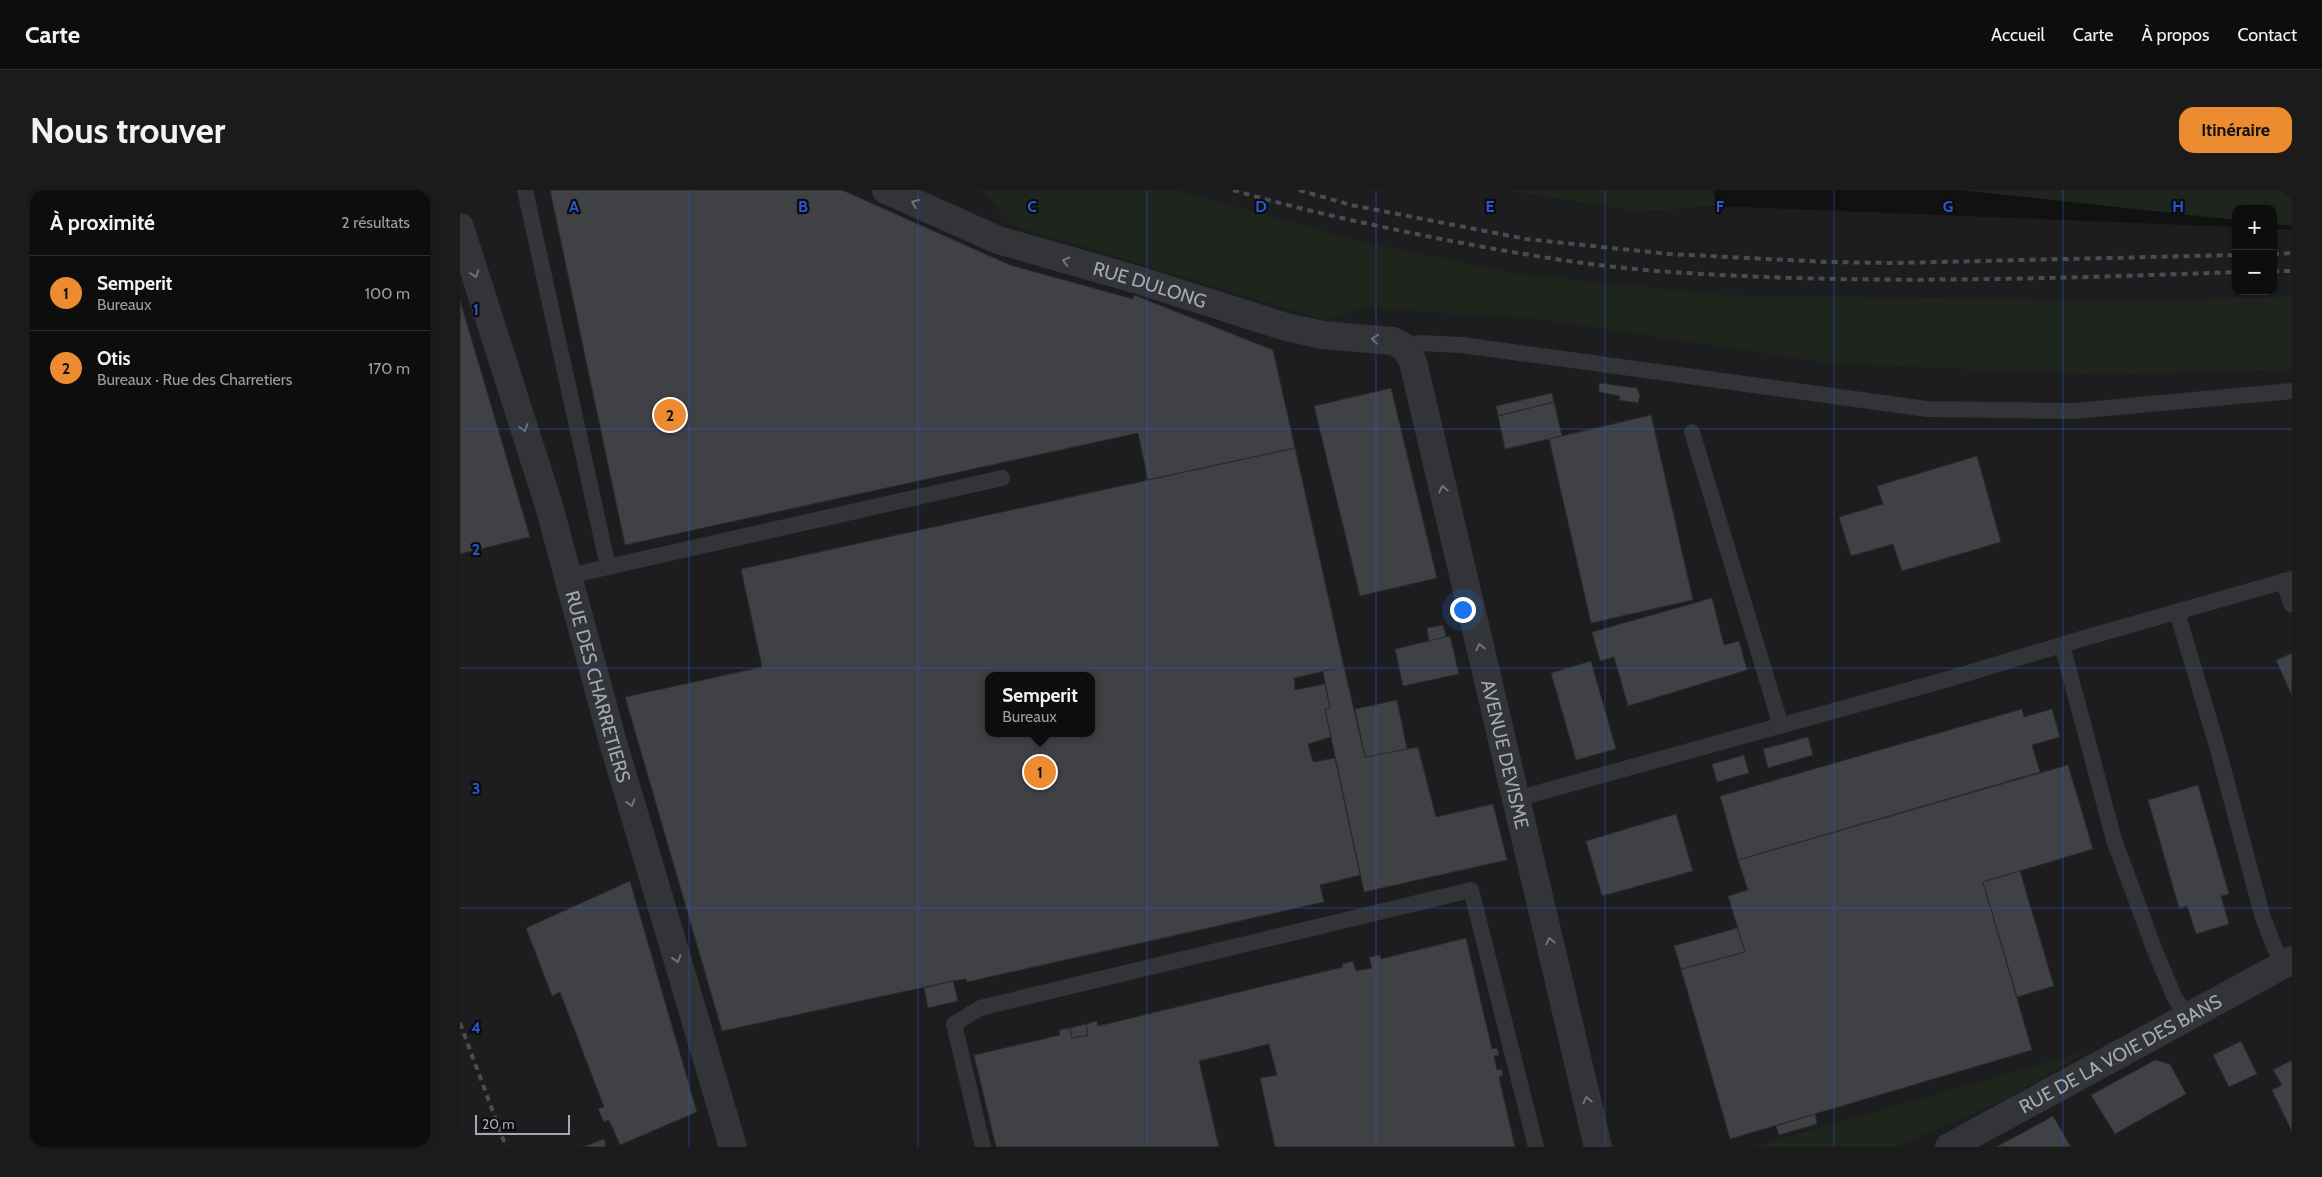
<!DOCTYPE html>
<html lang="fr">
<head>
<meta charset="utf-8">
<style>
  :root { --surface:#0d0d0e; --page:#1b1b1c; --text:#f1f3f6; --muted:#9a9c9e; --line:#2d2d2e; --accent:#ec8b30 }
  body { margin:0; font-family:Cabin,sans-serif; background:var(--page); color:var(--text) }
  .controls { position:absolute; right:15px; top:15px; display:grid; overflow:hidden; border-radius:10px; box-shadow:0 1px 4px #0004 }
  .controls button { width:45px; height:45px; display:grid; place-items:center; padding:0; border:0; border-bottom:1px solid var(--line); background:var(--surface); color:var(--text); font:25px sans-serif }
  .scale { position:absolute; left:15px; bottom:12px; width:95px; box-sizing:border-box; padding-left:5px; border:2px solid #a3aab3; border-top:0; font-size:14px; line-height:18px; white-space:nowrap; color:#a3aab3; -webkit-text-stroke:4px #0c0c0d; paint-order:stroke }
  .you { position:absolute; left:1002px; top:419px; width:18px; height:18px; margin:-12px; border:4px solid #fff; border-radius:50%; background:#1a73e8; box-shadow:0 0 0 8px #1a73e833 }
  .badge { display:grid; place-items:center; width:32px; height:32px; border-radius:50%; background:var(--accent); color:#111; font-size:16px; font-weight:700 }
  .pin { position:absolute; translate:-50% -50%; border:2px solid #fff; box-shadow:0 1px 5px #0006 }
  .popup { position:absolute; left:525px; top:482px; width:110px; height:65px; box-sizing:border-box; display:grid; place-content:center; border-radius:10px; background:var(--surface); filter:drop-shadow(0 1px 4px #0005); font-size:16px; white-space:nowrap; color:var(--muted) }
  .popup b { font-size:19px; color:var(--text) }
  .popup::after { content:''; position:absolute; left:50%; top:100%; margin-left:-10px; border:10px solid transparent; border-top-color:var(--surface) }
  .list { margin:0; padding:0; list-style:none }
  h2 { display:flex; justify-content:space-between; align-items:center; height:65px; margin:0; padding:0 20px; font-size:21px }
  h2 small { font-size:16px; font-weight:400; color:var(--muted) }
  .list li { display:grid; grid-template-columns:32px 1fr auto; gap:15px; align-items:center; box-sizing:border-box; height:75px; padding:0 20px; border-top:1px solid var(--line) }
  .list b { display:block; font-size:19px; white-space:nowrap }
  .list p { margin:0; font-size:16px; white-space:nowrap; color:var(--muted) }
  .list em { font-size:16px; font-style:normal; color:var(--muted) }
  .map { position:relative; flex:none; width:1832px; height:957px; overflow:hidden; border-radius:15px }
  header { display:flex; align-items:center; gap:30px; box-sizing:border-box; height:70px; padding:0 25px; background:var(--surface); border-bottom:1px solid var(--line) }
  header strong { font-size:24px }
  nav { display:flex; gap:28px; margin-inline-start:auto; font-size:18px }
  .intro { display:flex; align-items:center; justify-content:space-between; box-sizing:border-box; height:120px; padding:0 30px }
  h1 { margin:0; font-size:35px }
  .button { padding:12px 22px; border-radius:15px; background:var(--accent); color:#111; font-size:18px; font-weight:700 }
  main { display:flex; gap:30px; padding:0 30px }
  aside { flex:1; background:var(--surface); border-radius:15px; box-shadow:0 1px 4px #0004 }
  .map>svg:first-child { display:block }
  .built { fill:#1d1d1f; fill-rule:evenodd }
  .green { fill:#1e251d }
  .building { fill:#404145; stroke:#2b2b2e; fill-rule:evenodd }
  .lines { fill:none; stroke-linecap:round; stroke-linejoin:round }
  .lane { stroke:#323437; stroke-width:16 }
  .street { stroke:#323437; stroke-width:28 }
  .rail { stroke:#494c50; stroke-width:4; stroke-dasharray:6 5; stroke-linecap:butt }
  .oneway { stroke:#70757b }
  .grid { fill:none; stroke:#2a57d4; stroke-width:1; stroke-opacity:0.55 }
  .labels { text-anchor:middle; stroke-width:4.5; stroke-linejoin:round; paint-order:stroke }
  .street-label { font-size:19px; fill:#a3aab3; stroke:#0c0c0d }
  .grid-label { font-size:16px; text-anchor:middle; font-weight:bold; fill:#2a57d4; stroke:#0c0c0d; stroke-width:4.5; stroke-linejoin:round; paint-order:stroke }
</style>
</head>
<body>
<header>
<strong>Carte</strong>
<nav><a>Accueil</a><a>Carte</a><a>À propos</a><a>Contact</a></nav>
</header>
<div class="intro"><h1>Nous trouver</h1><a class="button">Itinéraire</a></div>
<main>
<aside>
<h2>À proximité<small>2 résultats</small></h2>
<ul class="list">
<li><span class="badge">1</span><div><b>Semperit</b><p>Bureaux</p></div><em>100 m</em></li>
<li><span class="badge">2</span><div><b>Otis</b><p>Bureaux · Rue des Charretiers</p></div><em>170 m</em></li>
</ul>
</aside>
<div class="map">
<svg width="1832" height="957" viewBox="0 0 1832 957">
  <rect width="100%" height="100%" fill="#111112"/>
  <path class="built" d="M 0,0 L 1042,0 L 1180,22 L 1257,16 L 1776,37 L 1776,101 L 1813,101 L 1813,39 L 1832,40 L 1832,957 L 0,957 ZM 529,486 L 631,486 L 631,543 L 529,543 Z"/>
  <g class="green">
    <path d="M 520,0 L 716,0 L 899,51 L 1059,84 L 1266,105 L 1706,111 L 1832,106 L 1832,179 L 1646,185 L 1369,173 L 1071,128 L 904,118 L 864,130 L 552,35 Z"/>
    <path d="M 1042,0 L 1253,0 L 1257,16 L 1180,22 Z"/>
    <path d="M 1500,0 L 1832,0 L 1832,36 L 1813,34 L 1813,19 L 1776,19 L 1776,30 Z"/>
    <path d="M 1627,861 L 1547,909 L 1436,957 L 1292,957 Z"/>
  </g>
  <g class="building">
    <path d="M 90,0 L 382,0 L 550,75 L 673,109 L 674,105 L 813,160 L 835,258 L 688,290 L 678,243 L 165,355 Z"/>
    <path d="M 0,110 L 70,347 L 0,364 Z"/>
    <path d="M 1139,193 L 1177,198 L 1180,206 L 1178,213 L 1159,210 L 1160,206 L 1139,202 Z"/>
    <path d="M 931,198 L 977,388 L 900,406 L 854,216 Z"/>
    <path d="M 1092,203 L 1094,212 L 1038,226 L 1036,216 Z"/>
    <path d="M 1094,212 L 1102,246 L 1045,259 L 1038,226 Z"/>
    <path d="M 1191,225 L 1233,410 L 1131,433 L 1089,249 Z"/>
    <path d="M 835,258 L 884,477 L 834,488 L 835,500 L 865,494 L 870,518 L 865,519 L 871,547 L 848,554 L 853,572 L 875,568 L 900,685 L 860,695 L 864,712 L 507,792 L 506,789 L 493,791 L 262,841 L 165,507 L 302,477 L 281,379 ZM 529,486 L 631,486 L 631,543 L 529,543 Z"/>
    <path d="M 1517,266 L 1541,352 L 1442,381 L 1433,354 L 1391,366 L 1379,327 L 1423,314 L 1417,296 Z"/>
    <path d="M 1252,408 L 1264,455 L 1279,451 L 1287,480 L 1168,516 L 1154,467 L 1140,471 L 1132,442 Z"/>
    <path d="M 983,435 L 986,447 L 969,451 L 967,438 Z"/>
    <path d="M 990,446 L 999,484 L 943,496 L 935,459 Z"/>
    <path d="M 1832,463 L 1832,506 L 1816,470 Z"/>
    <path d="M 1131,471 L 1156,559 L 1116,570 L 1091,483 Z"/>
    <path d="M 884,477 L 905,567 L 958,557 L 976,627 L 1033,614 L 1047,670 L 904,702 L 865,519 L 870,518 L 863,481 Z"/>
    <path d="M 937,510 L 947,559 L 905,567 L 895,519 Z"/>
    <path d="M 1562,519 L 1564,527 L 1592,519 L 1600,547 L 1572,555 L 1580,582 L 1278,670 L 1260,606 Z"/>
    <path d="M 1348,547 L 1353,565 L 1308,578 L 1303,559 Z"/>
    <path d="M 1284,565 L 1289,583 L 1257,592 L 1252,574 Z"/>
    <path d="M 1608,575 L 1633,659 L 1523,692 L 1572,860 L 1270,949 L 1221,779 L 1285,762 L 1268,706 L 1288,700 L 1278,670 Z"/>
    <path d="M 1738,595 L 1769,704 L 1761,706 L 1769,734 L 1736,744 L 1727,716 L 1719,718 L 1688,610 Z"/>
    <path d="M 1216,624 L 1233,681 L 1142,706 L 1126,651 Z"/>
    <path d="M 1560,681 L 1594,796 L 1557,807 L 1523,692 Z"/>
    <path d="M 170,691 L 237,922 L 160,955 L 149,930 L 144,932 L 138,919 L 144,917 L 100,802 L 92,806 L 66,738 Z"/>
    <path d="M 1277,738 L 1285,762 L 1221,779 L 1214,756 Z"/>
    <path d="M 1006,748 L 1032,859 L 1037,858 L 1039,865 L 1034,866 L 1037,880 L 1042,879 L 1043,886 L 1039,887 L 1055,957 L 815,957 L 800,888 L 817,885 L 809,854 L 739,871 L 759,957 L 536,957 L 514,865 L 600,845 L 599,840 L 610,838 L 612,848 L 628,845 L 626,834 L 637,831 L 638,836 L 883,777 L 882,774 L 893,771 L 896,781 L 912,778 L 909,767 L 920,765 L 921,769 Z"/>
    <path d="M 493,791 L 498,811 L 468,818 L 464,798 Z"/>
    <path d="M 626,834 L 628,845 L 612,848 L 610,838 Z"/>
    <path d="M 1781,851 L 1797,884 L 1769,897 L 1753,865 Z"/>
    <path d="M 1695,870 L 1710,874 L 1726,904 L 1655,944 L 1631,905 Z"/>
    <path d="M 1832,870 L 1832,942 L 1812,900 L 1822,895 L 1813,880 Z"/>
    <path d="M 1355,924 L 1357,934 L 1319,945 L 1316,936 Z"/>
    <path d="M 1593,926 L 1611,957 L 1536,957 L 1566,941 Z"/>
    <path d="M 144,949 L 146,957 L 122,957 L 126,956 Z"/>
  </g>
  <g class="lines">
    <g class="lane">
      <path d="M 65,0 L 148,377 L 109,386"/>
      <path d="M 946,158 L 959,153 L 1002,155 L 1467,219 L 1614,221 L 1832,201"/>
      <path d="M 1232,242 L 1321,536"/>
      <path d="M 148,377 L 542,288"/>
      <path d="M 1823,391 L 1832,415"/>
      <path d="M 1717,422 L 1757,556 L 1803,728 L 1822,776"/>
      <path d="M 1602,455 L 1654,650 L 1695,761 L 1714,806 L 1728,828"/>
      <path d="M 1056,609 L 1485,490 L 1621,449 L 1832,389"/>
      <path d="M 523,957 L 494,834 L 520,818 L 1011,700 L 1076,957"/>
    </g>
    <g class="street">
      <path id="s1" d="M 426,0 L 538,50 L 678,90 L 826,137 L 863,145 L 933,151 L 946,158 L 953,172 L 1138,957"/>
      <path id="s2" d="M 0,37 L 89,316 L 152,549 L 273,957"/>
      <path id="s3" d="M 1489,957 L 1832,770"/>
    </g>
    <g class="rail">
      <path d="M 773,0 C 840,20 908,34 976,48 C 1054,63 1133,77 1212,82 C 1400,95 1588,89 1776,82"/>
      <path d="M 839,0 L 891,15 L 1066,49 L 1209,64 L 1367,72 L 1435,73 L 1776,65"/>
      <path d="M 1813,64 L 1832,63"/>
      <path d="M 1813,81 L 1832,81"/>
      <path d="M 0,833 L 46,957"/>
    </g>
  </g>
  <defs><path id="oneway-chevron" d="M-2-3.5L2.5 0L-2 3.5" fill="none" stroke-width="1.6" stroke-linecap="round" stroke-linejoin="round" transform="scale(1.25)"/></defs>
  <g class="oneway">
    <use href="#oneway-chevron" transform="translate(455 13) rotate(-156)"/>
    <use href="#oneway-chevron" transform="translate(606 71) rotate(-164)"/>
    <use href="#oneway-chevron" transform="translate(15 84) rotate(72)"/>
    <use href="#oneway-chevron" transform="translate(915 149) rotate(-173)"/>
    <use href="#oneway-chevron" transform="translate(64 238) rotate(72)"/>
    <use href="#oneway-chevron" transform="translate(983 299) rotate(-103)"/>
    <use href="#oneway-chevron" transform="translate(1020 457) rotate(-103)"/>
    <use href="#oneway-chevron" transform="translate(171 613) rotate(73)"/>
    <use href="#oneway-chevron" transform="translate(1090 751) rotate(-103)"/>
    <use href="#oneway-chevron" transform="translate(217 769) rotate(73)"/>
    <use href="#oneway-chevron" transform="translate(1127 910) rotate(-103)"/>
  </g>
  <path class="grid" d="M 229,0 L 229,957M 458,0 L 458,957M 687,0 L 687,957M 916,0 L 916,957M 1145,0 L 1145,957M 1374,0 L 1374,957M 1603,0 L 1603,957M 0,239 L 1832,239M 0,478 L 1832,478M 0,718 L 1832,718"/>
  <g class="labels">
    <g class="street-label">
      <text dy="7" stroke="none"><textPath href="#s1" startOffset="281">RUE DULONG</textPath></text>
      <text dy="7" stroke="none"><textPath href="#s2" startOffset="480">RUE DES CHARRETIERS</textPath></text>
      <text dy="7" stroke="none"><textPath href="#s1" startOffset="965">AVENUE DEVISME</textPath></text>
      <text dy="7" stroke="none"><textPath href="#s3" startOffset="195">RUE DE LA VOIE DES BANS</textPath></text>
    </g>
  </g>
  <g class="grid-label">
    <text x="114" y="22">A</text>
    <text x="343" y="22">B</text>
    <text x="572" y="22">C</text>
    <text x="801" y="22">D</text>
    <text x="1030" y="22">E</text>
    <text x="1260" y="22">F</text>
    <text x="1488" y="22">G</text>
    <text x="1718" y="22">H</text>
    <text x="16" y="125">1</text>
    <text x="16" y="365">2</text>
    <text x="16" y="604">3</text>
    <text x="16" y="843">4</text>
  </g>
</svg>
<div class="controls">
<button>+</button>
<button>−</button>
</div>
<div class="scale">20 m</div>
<div class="you"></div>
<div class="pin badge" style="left:580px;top:582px">1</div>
<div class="popup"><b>Semperit</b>Bureaux</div>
<div class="pin badge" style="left:210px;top:225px">2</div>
</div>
</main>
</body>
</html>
